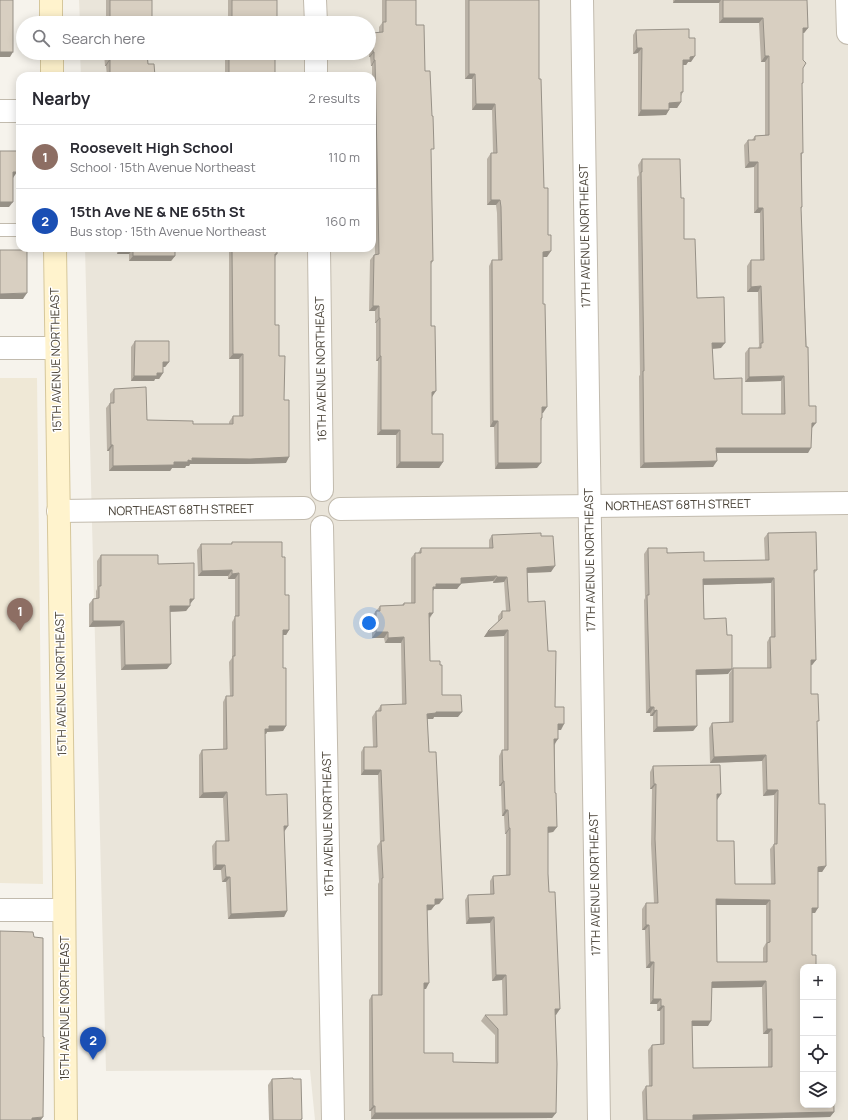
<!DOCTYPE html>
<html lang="en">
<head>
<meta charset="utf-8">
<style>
  :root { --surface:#fff; --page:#f2f2f3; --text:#2b2b33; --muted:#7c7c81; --line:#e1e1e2; --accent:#0f766e }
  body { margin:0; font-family:Manrope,sans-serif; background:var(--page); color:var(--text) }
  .controls { position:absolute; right:12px; bottom:12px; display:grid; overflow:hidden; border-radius:8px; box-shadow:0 2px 10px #0003 }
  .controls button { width:36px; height:36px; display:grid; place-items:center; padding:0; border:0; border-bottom:1px solid var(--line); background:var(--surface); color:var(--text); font:20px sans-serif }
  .you { position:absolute; left:369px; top:623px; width:14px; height:14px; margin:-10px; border:3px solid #fff; border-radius:50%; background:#1a73e8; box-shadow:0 0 0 6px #1a73e833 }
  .badge { display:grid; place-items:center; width:26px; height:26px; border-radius:50%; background:var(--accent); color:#fff; font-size:13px; font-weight:700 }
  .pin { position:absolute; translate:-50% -33px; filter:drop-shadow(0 1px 2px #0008) }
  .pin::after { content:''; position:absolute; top:21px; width:14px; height:12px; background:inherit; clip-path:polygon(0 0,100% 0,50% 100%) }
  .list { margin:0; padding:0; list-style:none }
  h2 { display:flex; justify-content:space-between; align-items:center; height:52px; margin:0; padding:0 16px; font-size:17px }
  h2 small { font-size:13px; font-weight:400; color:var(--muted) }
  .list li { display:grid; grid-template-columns:26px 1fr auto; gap:12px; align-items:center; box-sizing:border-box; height:64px; padding:0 16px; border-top:1px solid var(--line) }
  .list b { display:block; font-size:15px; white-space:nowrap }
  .list p { margin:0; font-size:13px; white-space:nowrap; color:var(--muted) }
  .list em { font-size:13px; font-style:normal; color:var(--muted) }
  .icon { flex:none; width:22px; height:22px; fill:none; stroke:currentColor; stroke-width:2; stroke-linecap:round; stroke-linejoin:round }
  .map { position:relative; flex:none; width:848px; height:1120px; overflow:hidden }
  .search { position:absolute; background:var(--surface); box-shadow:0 2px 10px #0003; left:16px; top:16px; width:360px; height:44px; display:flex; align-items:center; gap:10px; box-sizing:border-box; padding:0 14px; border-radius:22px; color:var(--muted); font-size:15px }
  .panel { position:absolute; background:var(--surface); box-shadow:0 2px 10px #0003; left:16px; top:72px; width:360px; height:180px; border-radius:12px }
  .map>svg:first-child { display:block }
  .residential { fill:#eae5da; fill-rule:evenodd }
  .education { fill:#efe8d6 }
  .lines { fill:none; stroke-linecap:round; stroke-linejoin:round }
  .service-casing { stroke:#c2bbae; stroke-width:14 }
  .minor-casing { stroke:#c2bbae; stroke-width:24 }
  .secondary-casing { stroke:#d6c79b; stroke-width:24 }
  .service { stroke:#fff; stroke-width:12 }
  .minor { stroke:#fff; stroke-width:22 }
  .secondary { stroke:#fff3cd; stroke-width:22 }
  .wall { fill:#bab2a6; fill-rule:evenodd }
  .shaded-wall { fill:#979187 }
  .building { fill:#d8cfc1; stroke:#979187; fill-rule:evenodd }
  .labels { text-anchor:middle; stroke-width:3; stroke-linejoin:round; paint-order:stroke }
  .street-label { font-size:12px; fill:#4b4439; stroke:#fff }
</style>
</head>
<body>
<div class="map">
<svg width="848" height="1120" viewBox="0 0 848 1120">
  <rect width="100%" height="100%" fill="#f6f3ec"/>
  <path class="residential" d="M 79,0 L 848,0 L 848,1120 L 315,1120 L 310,1070 L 106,1071 L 85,248 L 372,248 L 372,76 L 81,76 L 80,53 L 369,53 L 369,23 L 80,23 ZM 803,967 L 833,967 L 833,1105 L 803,1105 Z"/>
  <path class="education" d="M 0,378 L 37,378 L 43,884 L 0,883 Z"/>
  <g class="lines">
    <g class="service-casing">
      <path id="service" d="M 0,230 L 20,230"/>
    </g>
    <g class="minor-casing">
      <g id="minor">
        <path d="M 315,0 L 316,23"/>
        <path d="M 582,0 L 599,1120"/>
        <path d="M 847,0 L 848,33"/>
        <path d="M 316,53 L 316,76"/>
        <path d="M 0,111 L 20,111"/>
        <path d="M 319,248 L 322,490"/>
        <path d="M 0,348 L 56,348"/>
        <path d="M 340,509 L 848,503"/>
        <path d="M 58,511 L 304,508"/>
        <path d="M 322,527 L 333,1120"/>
        <path d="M 0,910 L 64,910"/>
      </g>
    </g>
    <g class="secondary-casing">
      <g id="secondary">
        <path d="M 51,0 L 51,23"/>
        <path d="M 52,53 L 52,76"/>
        <path d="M 55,248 L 64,877 L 66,1120"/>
      </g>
    </g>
    <use href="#service" class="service"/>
    <use href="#minor" class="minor"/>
    <use href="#secondary" class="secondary"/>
  </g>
  <g class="wall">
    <path d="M 106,0 L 152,0 L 152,18 L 149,23 L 106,23 Z"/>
    <rect x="228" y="0" width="49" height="23"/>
    <path d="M 382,0 L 416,0 L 416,25 L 425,71 L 431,153 L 433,261 L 431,264 L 432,434 L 443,462 L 439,468 L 396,468 L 396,435 L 377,435 L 378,361 L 376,361 L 376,323 L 375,323 L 375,311 L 369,311 L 370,260 L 374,255 L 375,255 L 372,76 L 372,66 L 371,66 L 370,57 L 369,57 L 369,37 L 372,33 L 379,33 L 379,27 L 382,23 Z"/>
    <path d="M 465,0 L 539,0 L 539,79 L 547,257 L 543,257 L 543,413 L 542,413 L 542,418 L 541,421 L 537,468 L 495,469 L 494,427 L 490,427 L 489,266 L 492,260 L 498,260 L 497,213 L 496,205 L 487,205 L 487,159 L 491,153 L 493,153 L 492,110 L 472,110 L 472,79 L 465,79 Z"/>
    <path d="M 673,0 L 807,0 L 808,28 L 804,33 L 803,33 L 803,83 L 802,84 L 802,207 L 801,209 L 809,406 L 812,428 L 808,453 L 717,453 L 713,467 L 640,468 L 639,376 L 640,375 L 637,177 L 639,175 L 638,165 L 642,159 L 681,198 L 684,239 L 697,298 L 721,348 L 712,349 L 714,379 L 742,414 L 781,414 L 781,381 L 745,382 L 745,353 L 749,348 L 758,348 L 759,346 L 758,292 L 747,292 L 747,266 L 751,260 L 760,260 L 760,213 L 754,213 L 754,167 L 745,168 L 744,145 L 748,140 L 752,140 L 755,136 L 765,135 L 765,62 L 761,62 L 759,23 L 719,23 L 719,3 L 673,3 Z"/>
    <path d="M 636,30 L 689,38 L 691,62 L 688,62 L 686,65 L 683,65 L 683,92 L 681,96 L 681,102 L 677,108 L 669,108 L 669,110 L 666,115 L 638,116 L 638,53 L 633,54 L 633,35 Z"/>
    <path d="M 104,53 L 147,53 L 148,64 L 155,76 L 107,76 L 106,66 L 105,66 Z"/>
    <rect x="225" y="53" width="50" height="23"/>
    <path d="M 117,248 L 175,248 L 175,256 L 171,261 L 129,261 L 129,254 L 117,254 Z"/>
    <path d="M 229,248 L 277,248 L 277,254 L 275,257 L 275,325 L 284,400 L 286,463 L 246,464 L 190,464 L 189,466 L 186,466 L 185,468 L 172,468 L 170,471 L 109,471 L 109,451 L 107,451 L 106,408 L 110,403 L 110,394 L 114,389 L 147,420 L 193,424 L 229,424 L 229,422 L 233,416 L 239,416 L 239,359 L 229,359 Z"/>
    <path d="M 135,341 L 169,362 L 165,367 L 163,367 L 163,373 L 159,379 L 155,379 L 154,381 L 131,381 L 131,347 Z"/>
    <path d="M 768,533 L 817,570 L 814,574 L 816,660 L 812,665 L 811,665 L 811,694 L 817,723 L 819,804 L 826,866 L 822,872 L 818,872 L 815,913 L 812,913 L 803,1105 L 834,1112 L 830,1117 L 695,1120 L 643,1120 L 642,1092 L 646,1086 L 649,1086 L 648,1050 L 652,1045 L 660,1045 L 660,1011 L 657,1011 L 657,1004 L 650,1004 L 650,968 L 646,968 L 645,930 L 642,930 L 642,909 L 646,903 L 654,903 L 651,844 L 652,789 L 650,789 L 650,772 L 653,766 L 717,800 L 717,841 L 735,884 L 771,884 L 770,849 L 774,844 L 774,795 L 763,796 L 762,761 L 710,763 L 709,728 L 712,723 L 729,722 L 729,674 L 733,668 L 767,668 L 767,642 L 770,637 L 771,637 L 771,583 L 704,585 L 704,619 L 728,674 L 696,675 L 697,726 L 693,731 L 653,732 L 653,716 L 650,716 L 650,713 L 646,713 L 644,600 L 645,598 L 644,554 L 648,548 L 704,561 L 765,560 L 764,538 ZM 716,905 L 766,905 L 766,943 L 763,948 L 763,962 L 717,962 ZM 762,987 L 763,1034 L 768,1034 L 768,1067 L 693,1068 L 692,1026 L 708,1026 L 712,988 Z"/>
    <path d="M 492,535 L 541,536 L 551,572 L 527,573 L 528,602 L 548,651 L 555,707 L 561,730 L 558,730 L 555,745 L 555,793 L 557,827 L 553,832 L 548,833 L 548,874 L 556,1015 L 555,1015 L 556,1113 L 552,1118 L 371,1119 L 371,1111 L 369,1111 L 369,1000 L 372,995 L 378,995 L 378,884 L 379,882 L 377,846 L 380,842 L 378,775 L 361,775 L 361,752 L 364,747 L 373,747 L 372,717 L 376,711 L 377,711 L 381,705 L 402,705 L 401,643 L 385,643 L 384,638 L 372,638 L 372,616 L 380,606 L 402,605 L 404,603 L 411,603 L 411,558 L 415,553 L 418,553 L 421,548 L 489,548 L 489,540 ZM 493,581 L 493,583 L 504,582 L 506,611 L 502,611 L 498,616 L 498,622 L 488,631 L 484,637 L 504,636 L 504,750 L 502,750 L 499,756 L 499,786 L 501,786 L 502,816 L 504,816 L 505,834 L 506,834 L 506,876 L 493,876 L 490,881 L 490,894 L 468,895 L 465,900 L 466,924 L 490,923 L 492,981 L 502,980 L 503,1015 L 485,1015 L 481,1021 L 495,1035 L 495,1063 L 453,1062 L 424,1053 L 424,989 L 426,989 L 427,910 L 431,910 L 435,905 L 439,904 L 443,899 L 429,752 L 427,719 L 433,719 L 434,717 L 458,717 L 442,695 L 430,661 L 430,618 L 433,613 L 433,591 L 434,589 L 457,589 L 461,583 Z"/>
    <path d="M 232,542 L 282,557 L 285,595 L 289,630 L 286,635 L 283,635 L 283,668 L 286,726 L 283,731 L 267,732 L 266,734 L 265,734 L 266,795 L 284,832 L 287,911 L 284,917 L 228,919 L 226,882 L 222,882 L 221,870 L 213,870 L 212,846 L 216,841 L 225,841 L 223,798 L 199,798 L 199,755 L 202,750 L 223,749 L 223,702 L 226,696 L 230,696 L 229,662 L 232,658 L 232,622 L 235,617 L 235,579 L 228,579 L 228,576 L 198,576 L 197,550 L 201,544 L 231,544 Z"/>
    <path d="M 101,555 L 158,564 L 190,604 L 186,611 L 170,612 L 167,669 L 121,670 L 120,626 L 89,627 L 89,604 L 93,599 L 96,599 L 96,591 L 97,589 L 97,561 Z"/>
    <path d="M 272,1079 L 302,1120 L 269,1120 L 268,1085 Z"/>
  </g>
  <g class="shaded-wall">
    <path d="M 675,0 L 721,0 L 719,3 L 673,3 Z"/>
    <path d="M 146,18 L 152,18 L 149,23 L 143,23 Z"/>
    <path d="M 723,18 L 763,18 L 759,23 L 719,23 Z"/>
    <path d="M 803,28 L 808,28 L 804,33 L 799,33 Z"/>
    <path d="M 637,48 L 642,48 L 638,53 L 633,54 Z"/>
    <path d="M 0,52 L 13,52 L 10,57 L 0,57 Z"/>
    <path d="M 373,52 L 374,52 L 370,57 L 369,57 Z"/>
    <path d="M 695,56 L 691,62 L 688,62 L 686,65 L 679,65 L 683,60 L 690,57 Z"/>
    <path d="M 765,56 L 769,56 L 765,62 L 761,62 Z"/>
    <path d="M 109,60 L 110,60 L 106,66 L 105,66 Z"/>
    <path d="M 374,60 L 375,60 L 372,66 L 371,66 Z"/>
    <path d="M 469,74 L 475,74 L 472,79 L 465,79 Z"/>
    <path d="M 681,102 L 677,108 L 665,108 L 669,103 Z"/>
    <path d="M 476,104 L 495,104 L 492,110 L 472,110 Z"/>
    <path d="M 641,110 L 669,110 L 666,115 L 638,116 Z"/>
    <path d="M 749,162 L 758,162 L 754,167 L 745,168 Z"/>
    <path d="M 13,172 L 17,172 L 13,178 Z"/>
    <path d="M 491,200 L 500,200 L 496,205 L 487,205 Z"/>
    <path d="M 0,202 L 13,202 L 9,207 L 0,207 Z"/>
    <path d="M 758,208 L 763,208 L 760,213 L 754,213 Z"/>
    <path d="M 121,249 L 133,249 L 129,254 L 117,254 Z"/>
    <path d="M 551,251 L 547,257 L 539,257 L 543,252 Z"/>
    <path d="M 133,256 L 175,256 L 171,261 L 129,261 Z"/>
    <path d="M 761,286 L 758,292 L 747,292 L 751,287 Z"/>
    <path d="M 27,293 L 23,299 L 0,299 L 0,294 Z"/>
    <path d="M 373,306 L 379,306 L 375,311 L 369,311 Z"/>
    <path d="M 379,318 L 380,318 L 376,323 L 375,323 Z"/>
    <path d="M 712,343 L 725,343 L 721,348 L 709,349 Z"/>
    <path d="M 233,354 L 243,354 L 239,359 L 229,359 Z"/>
    <path d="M 380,356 L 381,356 L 378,361 L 376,361 Z"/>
    <path d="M 163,362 L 169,362 L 165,367 L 159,367 Z"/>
    <path d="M 157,373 L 163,373 L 159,379 L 155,379 L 154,381 L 131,381 L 134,376 Z"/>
    <path d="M 784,376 L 781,381 L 745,382 L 749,377 Z"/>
    <path d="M 436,391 L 432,397 L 432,392 Z"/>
    <path d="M 542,407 L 547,407 L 543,413 L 538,413 Z"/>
    <path d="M 493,421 L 498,421 L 494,427 L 490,427 Z"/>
    <path d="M 812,423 L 816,423 L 812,428 Z"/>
    <path d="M 381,430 L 400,430 L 396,435 L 377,435 Z"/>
    <path d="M 111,445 L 113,445 L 109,451 L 107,451 Z"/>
    <path d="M 716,448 L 811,448 L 808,453 L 713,453 Z"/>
    <path d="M 289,457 L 286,463 L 246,464 L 190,464 L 189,466 L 186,466 L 185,468 L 172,468 L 170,471 L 109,471 L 113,466 L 174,462 L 188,460 L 192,458 Z"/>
    <path d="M 717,461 L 713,467 L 640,468 L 644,463 Z"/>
    <path d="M 400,462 L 443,462 L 439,468 L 396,468 Z"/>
    <path d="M 498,463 L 541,463 L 537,468 L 495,469 Z"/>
    <path d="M 555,566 L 551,572 L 523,573 L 527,568 Z"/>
    <path d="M 232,570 L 228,576 L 198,576 L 202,571 Z"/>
    <path d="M 239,573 L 235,579 L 228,579 L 232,574 Z"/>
    <path d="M 497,576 L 493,581 L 457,584 L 461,578 Z"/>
    <path d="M 497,577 L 507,577 L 504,582 L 493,583 Z"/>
    <path d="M 774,578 L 771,583 L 700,585 L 703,579 Z"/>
    <path d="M 436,584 L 461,584 L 457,589 L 434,589 L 432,592 L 429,592 Z"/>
    <path d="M 190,599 L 194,599 L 190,604 L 186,604 Z"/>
    <path d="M 170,606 L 190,606 L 186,611 L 166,612 Z"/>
    <path d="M 429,613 L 433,613 L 429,618 Z"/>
    <path d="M 93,621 L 124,621 L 120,626 L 89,627 Z"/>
    <path d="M 283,630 L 289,630 L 286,635 L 279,635 Z"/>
    <path d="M 508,630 L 504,636 L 484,637 L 488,631 Z"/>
    <path d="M 376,632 L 388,632 L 384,638 L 372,638 Z"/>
    <path d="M 404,637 L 401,643 L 385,643 L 388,638 Z"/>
    <path d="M 811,660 L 816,660 L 812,665 L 807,666 Z"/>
    <path d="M 171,664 L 167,669 L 121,670 L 125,665 Z"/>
    <path d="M 732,669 L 728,674 L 692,675 L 696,670 Z"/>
    <path d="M 650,707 L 654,707 L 650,713 L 646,713 Z"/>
    <path d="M 657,710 L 653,716 L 650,716 L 654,711 Z"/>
    <path d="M 436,712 L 462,712 L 458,717 L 434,717 L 433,719 L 423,719 L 427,714 Z"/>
    <path d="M 558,724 L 564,724 L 561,730 L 554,730 Z"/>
    <path d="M 269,726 L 286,726 L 283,731 L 267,732 L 266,734 L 261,734 L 265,729 Z"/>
    <path d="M 697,726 L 693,731 L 653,732 L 657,727 Z"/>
    <path d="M 554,739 L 558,739 L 554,745 Z"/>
    <path d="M 766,755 L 762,761 L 710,763 L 714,757 Z"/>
    <path d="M 364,770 L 381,770 L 378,775 L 361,775 Z"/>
    <path d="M 503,781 L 504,781 L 501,786 L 499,786 Z"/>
    <path d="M 654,784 L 656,784 L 652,789 L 650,789 Z"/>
    <path d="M 767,790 L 778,790 L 774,795 L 763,796 Z"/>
    <path d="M 227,792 L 223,798 L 199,798 L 203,793 Z"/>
    <path d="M 717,794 L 721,794 L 717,800 Z"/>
    <path d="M 505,810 L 508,810 L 504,816 L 502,816 Z"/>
    <path d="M 284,826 L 288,826 L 284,832 L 280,832 Z"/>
    <path d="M 548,827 L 557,827 L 553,832 L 545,833 Z"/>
    <path d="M 509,828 L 510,828 L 506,834 L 505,834 Z"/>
    <path d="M 216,865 L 225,865 L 221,870 L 213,870 Z"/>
    <path d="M 826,866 L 822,872 L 815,872 L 818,867 Z"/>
    <path d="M 226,877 L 230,877 L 226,882 L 222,882 Z"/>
    <path d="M 435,899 L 443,899 L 439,904 L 431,905 Z"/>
    <path d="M 716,899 L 770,900 L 766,905 L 712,905 Z"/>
    <path d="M 427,905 L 435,905 L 431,910 L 423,911 Z"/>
    <path d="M 812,908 L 818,908 L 815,913 L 808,913 Z"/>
    <path d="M 287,911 L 284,917 L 228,919 L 231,914 Z"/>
    <path d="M 494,917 L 490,923 L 466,924 L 469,918 Z"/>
    <path d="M 646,925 L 649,925 L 645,930 L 642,930 Z"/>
    <path d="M 650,962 L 654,962 L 650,968 L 646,968 Z"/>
    <path d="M 496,975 L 506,975 L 502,980 L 492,981 Z"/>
    <path d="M 766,981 L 762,987 L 708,988 L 712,982 Z"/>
    <path d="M 424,983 L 429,983 L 426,989 L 420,989 Z"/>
    <path d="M 653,999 L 661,999 L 657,1004 L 650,1004 Z"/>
    <path d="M 661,1006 L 664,1006 L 660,1011 L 657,1011 Z"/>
    <path d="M 555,1009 L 560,1009 L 556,1015 L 551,1015 Z"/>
    <path d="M 692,1021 L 711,1021 L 708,1026 L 688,1026 Z"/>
    <path d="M 767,1029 L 772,1029 L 768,1034 L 763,1034 Z"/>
    <path d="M 373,1106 L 375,1106 L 371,1111 L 369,1111 Z"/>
    <path d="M 834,1112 L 830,1117 L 689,1120 L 693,1115 Z"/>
    <path d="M 375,1113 L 556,1113 L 552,1118 L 371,1119 Z"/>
    <path d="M 43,1117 L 41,1120 L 31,1120 L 32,1118 Z"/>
  </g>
  <g class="building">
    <rect x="0" y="0" width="13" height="52"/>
    <path d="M 110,0 L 152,0 L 152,18 L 146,18 L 146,23 L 110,23 Z"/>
    <rect x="232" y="0" width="45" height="23"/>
    <path d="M 386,0 L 416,0 L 416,25 L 424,25 L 425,71 L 430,71 L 432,116 L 433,116 L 434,149 L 431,149 L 433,261 L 431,261 L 431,326 L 435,326 L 436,391 L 432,392 L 432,434 L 443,434 L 443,462 L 400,462 L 400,430 L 381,430 L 381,356 L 380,356 L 380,318 L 379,318 L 379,306 L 373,306 L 374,255 L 379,254 L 375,60 L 374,60 L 374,52 L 373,52 L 372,33 L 383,32 L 383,22 L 386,22 Z"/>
    <path d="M 469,0 L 539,0 L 539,79 L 541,79 L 544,188 L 548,188 L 548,235 L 551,235 L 551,251 L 543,252 L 543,304 L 545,304 L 547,407 L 542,407 L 542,418 L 541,418 L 541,463 L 498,463 L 498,421 L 493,421 L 492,260 L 502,260 L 501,207 L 500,200 L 491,200 L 491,153 L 497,153 L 495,104 L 476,104 L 475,74 L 469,74 Z"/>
    <path d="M 723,0 L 807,0 L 808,28 L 803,28 L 803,60 L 806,63 L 803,68 L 803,83 L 802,83 L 803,153 L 801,153 L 802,207 L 801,207 L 806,347 L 808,347 L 809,406 L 816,406 L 816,423 L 812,423 L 811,448 L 716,448 L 717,461 L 644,463 L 643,371 L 644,371 L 641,172 L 642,172 L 642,159 L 680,159 L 681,198 L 684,198 L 684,239 L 695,239 L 697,298 L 724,297 L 725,343 L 712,343 L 714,379 L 742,378 L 742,414 L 785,414 L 784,376 L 749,377 L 749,348 L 761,348 L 761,343 L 763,343 L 761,286 L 751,287 L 751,260 L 764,260 L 763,208 L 758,208 L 758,162 L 749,162 L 748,140 L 755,140 L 755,136 L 769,135 L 769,56 L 765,56 L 763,18 L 723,18 Z"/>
    <path d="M 689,29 L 689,38 L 695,38 L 695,56 L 690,57 L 690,60 L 683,60 L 683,92 L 681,92 L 681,102 L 669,103 L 669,110 L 641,110 L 642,48 L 637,48 L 636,30 Z"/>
    <path d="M 109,53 L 147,53 L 148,64 L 154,64 L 155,76 L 110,76 L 110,60 L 109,60 Z"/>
    <rect x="229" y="53" width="46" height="23"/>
    <path d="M 0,151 L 17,151 L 17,172 L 13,172 L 13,202 L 0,202 Z"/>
    <path d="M 121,248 L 175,248 L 175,256 L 133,256 L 133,249 L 121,249 Z"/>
    <path d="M 232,248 L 277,248 L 277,254 L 275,254 L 275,325 L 279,325 L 279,356 L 285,356 L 284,400 L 289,400 L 289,457 L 250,459 L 192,458 L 192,461 L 188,460 L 188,462 L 174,462 L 174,465 L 113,466 L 113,445 L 111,445 L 110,403 L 114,403 L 114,389 L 146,387 L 147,420 L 193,421 L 193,424 L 233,424 L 233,416 L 243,416 L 243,354 L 233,354 Z"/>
    <path d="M 0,250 L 27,250 L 27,293 L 0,294 Z"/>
    <path d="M 135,341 L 169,341 L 169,362 L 163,362 L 163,373 L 157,373 L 157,376 L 134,376 Z"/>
    <path d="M 816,532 L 817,570 L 814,570 L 816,660 L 811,660 L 811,694 L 818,694 L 819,721 L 817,721 L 819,804 L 825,804 L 826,866 L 818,867 L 818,908 L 812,908 L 812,955 L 816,955 L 816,967 L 803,967 L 803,1105 L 833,1105 L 833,1066 L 834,1112 L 693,1115 L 693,1120 L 647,1120 L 646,1086 L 652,1086 L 652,1045 L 664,1044 L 664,1006 L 661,1006 L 661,999 L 653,999 L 654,962 L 650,962 L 649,925 L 646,925 L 646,903 L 658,903 L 655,839 L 656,784 L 654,784 L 653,766 L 720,765 L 721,794 L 717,794 L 717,841 L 734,841 L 735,884 L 775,884 L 774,844 L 777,844 L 778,790 L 767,790 L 766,755 L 714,757 L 712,723 L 733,722 L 733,668 L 771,668 L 770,637 L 775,637 L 774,578 L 703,579 L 704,619 L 726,618 L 727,635 L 732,635 L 732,669 L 696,670 L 697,726 L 657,727 L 657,710 L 654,711 L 654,707 L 650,707 L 647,595 L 649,595 L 648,548 L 667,548 L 667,553 L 704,552 L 704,561 L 769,560 L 768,533 ZM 716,899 L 770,900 L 770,942 L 767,943 L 767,962 L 717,962 ZM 766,981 L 767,1029 L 772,1029 L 772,1067 L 693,1068 L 692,1021 L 711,1021 L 712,982 Z"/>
    <path d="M 541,533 L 541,536 L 553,536 L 555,566 L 527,568 L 528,602 L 545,601 L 548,651 L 556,651 L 555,707 L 564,707 L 564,724 L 558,724 L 558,739 L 554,739 L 555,793 L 556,793 L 557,827 L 548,827 L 548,874 L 549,892 L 555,892 L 560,1009 L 555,1009 L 557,1064 L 556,1113 L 375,1113 L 375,1106 L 373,1106 L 372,995 L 382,995 L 382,878 L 383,878 L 381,841 L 384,841 L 381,770 L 364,770 L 364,747 L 377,747 L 376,711 L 381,711 L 381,705 L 406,704 L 404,637 L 388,638 L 388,632 L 376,632 L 376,611 L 380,611 L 380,606 L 404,605 L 404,603 L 415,603 L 415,553 L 421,553 L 421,548 L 493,548 L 492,535 ZM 497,576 L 497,577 L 507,577 L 510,611 L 502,611 L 502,618 L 488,631 L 508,630 L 508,750 L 502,750 L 503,781 L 504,781 L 505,810 L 508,810 L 509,828 L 510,828 L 510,875 L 493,876 L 494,894 L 468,895 L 469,918 L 494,917 L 496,975 L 506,975 L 507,1015 L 485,1015 L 498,1029 L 498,1063 L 453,1062 L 453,1053 L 424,1053 L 424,983 L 429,983 L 427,905 L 435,905 L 435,899 L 443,899 L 436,752 L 429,752 L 427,714 L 436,713 L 436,712 L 462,712 L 461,695 L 442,695 L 442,665 L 440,665 L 440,661 L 430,661 L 429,613 L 433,613 L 433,587 L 436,587 L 436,584 L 461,584 L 461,578 Z"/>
    <path d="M 232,542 L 282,542 L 282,557 L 285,557 L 285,595 L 289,595 L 289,630 L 283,630 L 283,668 L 286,668 L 286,726 L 269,726 L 269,729 L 265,729 L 266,795 L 287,794 L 288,826 L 284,826 L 287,911 L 231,914 L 230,877 L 226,877 L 225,865 L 216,865 L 216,841 L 229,841 L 227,792 L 203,793 L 202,750 L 227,749 L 226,696 L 233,696 L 233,656 L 235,656 L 235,616 L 239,616 L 239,573 L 232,574 L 232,570 L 202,571 L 201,544 L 232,544 Z"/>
    <path d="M 101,555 L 158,555 L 158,564 L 194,563 L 194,599 L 190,599 L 190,606 L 170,606 L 171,664 L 125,665 L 124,621 L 93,621 L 93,599 L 99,598 L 99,586 L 101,586 Z"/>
    <path d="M 0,931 L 33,932 L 34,937 L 43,938 L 43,1037 L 44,1037 L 43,1117 L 32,1118 L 32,1120 L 0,1120 Z"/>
    <path d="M 293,1078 L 293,1079 L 301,1079 L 302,1119 L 301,1119 L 301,1120 L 273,1120 L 272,1079 Z"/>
  </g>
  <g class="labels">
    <g class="street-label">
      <text transform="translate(585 236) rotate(-91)" y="4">17TH AVENUE NORTHEAST</text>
      <text transform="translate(56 360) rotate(-91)" y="4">15TH AVENUE NORTHEAST</text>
      <text transform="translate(321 369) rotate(-91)" y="4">16TH AVENUE NORTHEAST</text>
      <text transform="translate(678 505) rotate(-1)" y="4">NORTHEAST 68TH STREET</text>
      <text transform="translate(181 510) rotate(-1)" y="4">NORTHEAST 68TH STREET</text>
      <text transform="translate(590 560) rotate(-91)" y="4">17TH AVENUE NORTHEAST</text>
      <text transform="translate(61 684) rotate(-91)" y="4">15TH AVENUE NORTHEAST</text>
      <text transform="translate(328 824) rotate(-91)" y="4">16TH AVENUE NORTHEAST</text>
      <text transform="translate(595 884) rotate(-91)" y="4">17TH AVENUE NORTHEAST</text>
      <text transform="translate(65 1008) rotate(-90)" y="4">15TH AVENUE NORTHEAST</text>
    </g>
  </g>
</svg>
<div class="controls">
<button>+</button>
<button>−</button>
<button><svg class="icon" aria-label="locate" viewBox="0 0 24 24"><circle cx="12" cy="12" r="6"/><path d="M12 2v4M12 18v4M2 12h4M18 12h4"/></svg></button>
<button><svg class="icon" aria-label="layers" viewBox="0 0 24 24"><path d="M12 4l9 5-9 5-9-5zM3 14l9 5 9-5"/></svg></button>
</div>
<div class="you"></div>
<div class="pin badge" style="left:20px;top:631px;background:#8d6e63">1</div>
<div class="pin badge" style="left:93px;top:1060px;background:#1a4fb4">2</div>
<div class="search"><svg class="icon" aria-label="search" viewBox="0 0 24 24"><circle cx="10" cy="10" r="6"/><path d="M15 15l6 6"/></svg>Search here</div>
<section class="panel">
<h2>Nearby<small>2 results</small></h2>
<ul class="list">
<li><span class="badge" style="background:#8d6e63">1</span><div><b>Roosevelt High School</b><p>School · 15th Avenue Northeast</p></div><em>110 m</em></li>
<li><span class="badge" style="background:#1a4fb4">2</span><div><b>15th Ave NE &amp; NE 65th St</b><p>Bus stop · 15th Avenue Northeast</p></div><em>160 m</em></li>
</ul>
</section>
</div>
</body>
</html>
